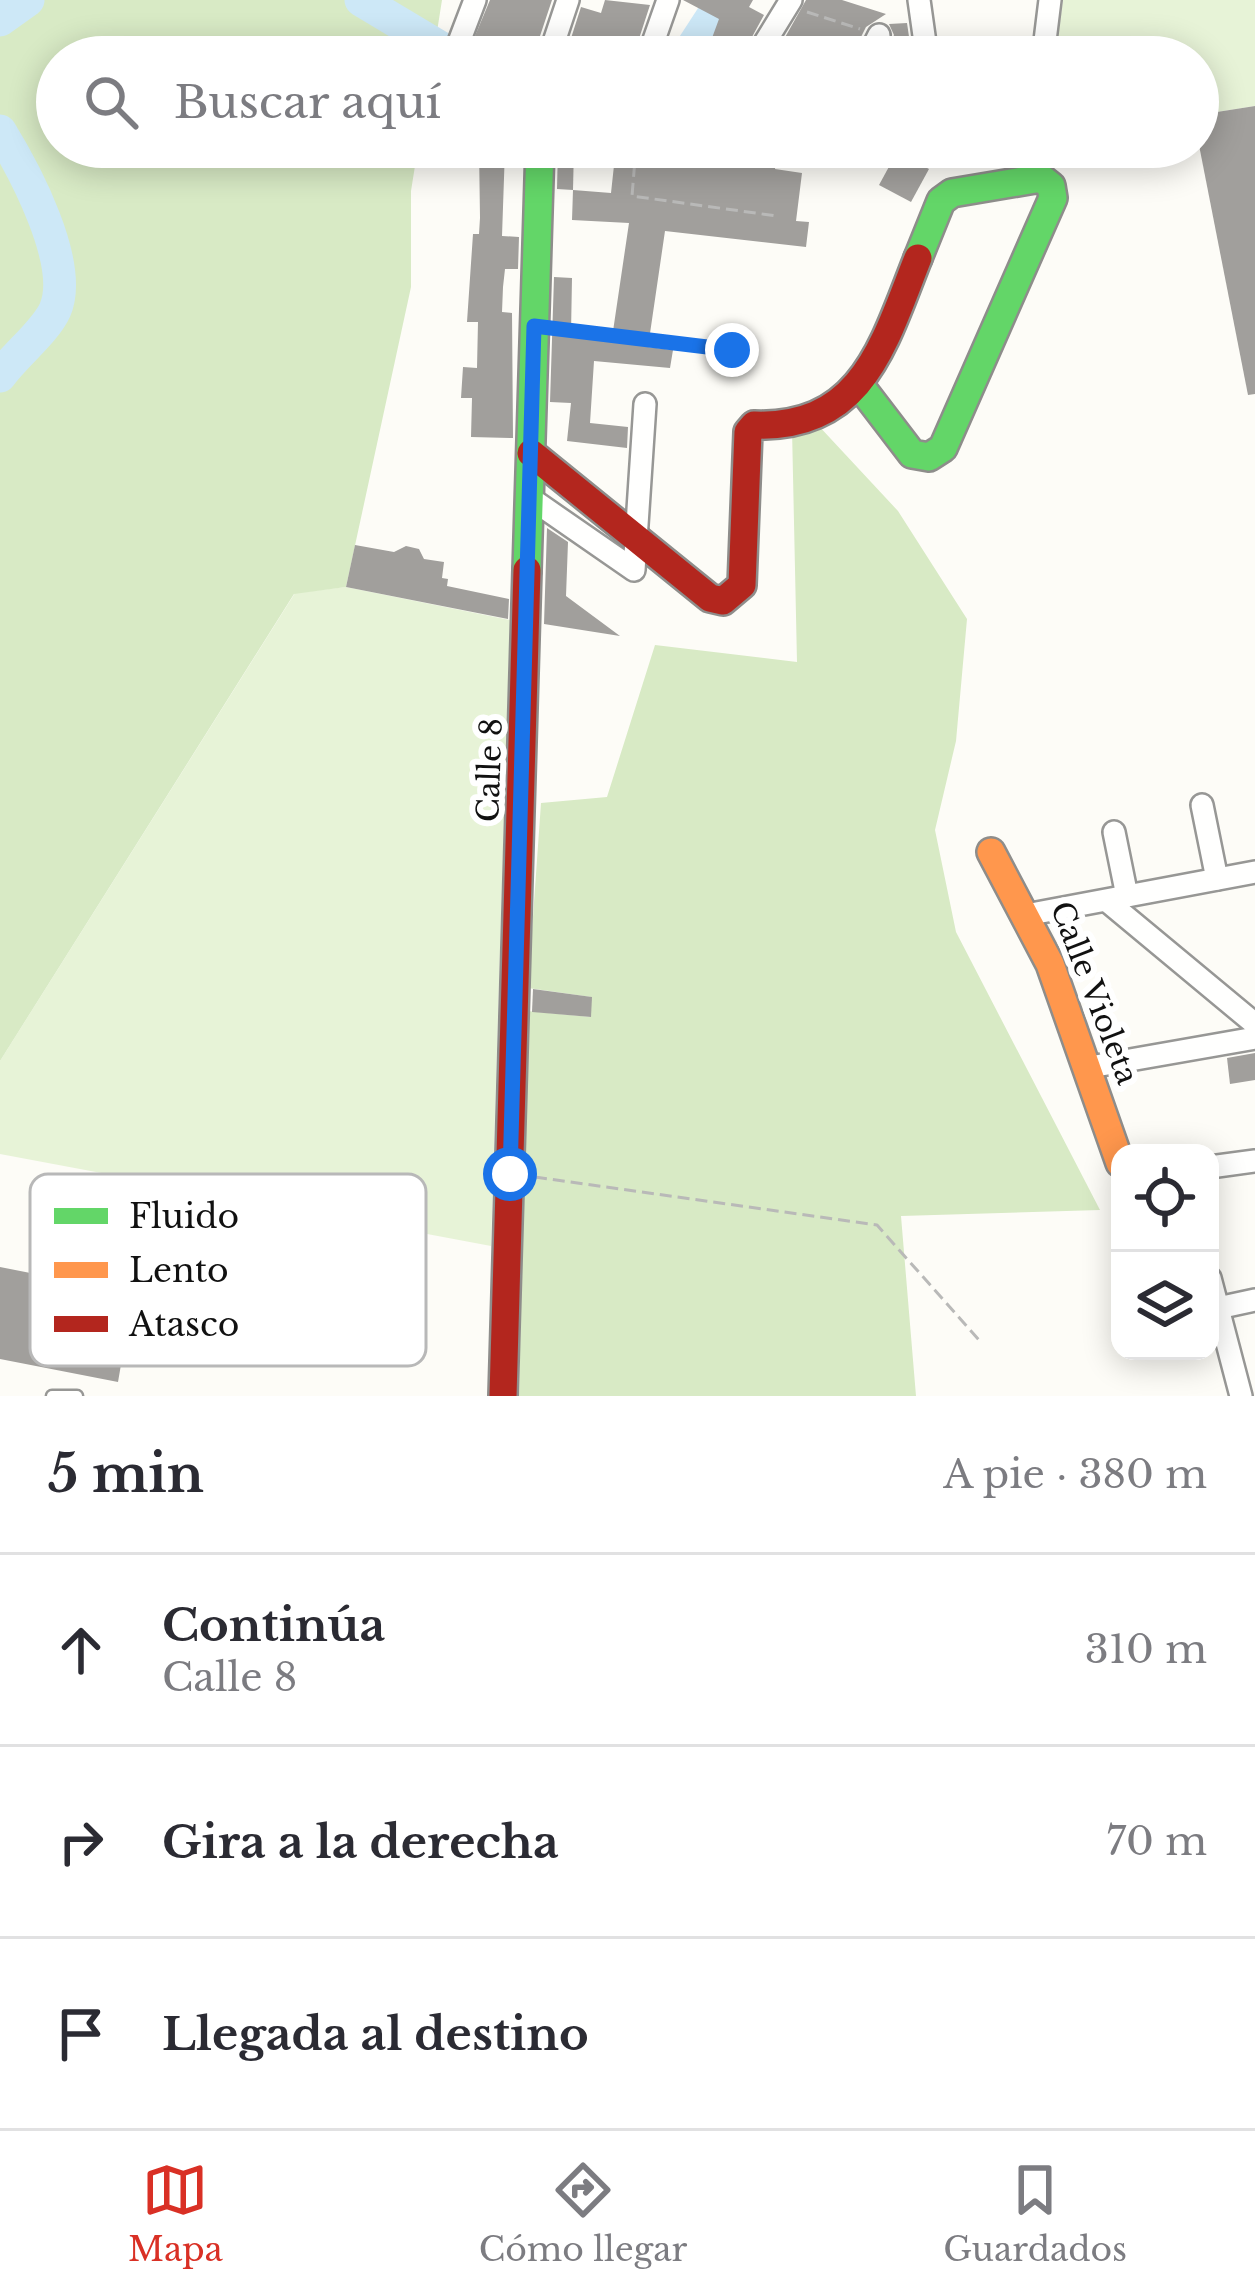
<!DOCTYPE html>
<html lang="es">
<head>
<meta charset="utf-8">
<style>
  :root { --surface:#fff; --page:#f2f2f3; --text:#2b2b33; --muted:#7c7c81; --line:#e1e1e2; --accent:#d93025 }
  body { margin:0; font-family:"Libre Baskerville",serif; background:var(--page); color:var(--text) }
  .controls { position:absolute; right:36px; bottom:36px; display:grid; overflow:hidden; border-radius:24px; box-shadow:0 6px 30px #0003 }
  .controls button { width:108px; height:108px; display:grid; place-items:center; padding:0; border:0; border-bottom:3px solid var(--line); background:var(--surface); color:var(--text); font:60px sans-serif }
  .stop { position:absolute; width:36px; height:36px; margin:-27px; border:9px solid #1a73e8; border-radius:50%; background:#fff }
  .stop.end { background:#1a73e8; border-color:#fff; box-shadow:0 3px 12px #0008 }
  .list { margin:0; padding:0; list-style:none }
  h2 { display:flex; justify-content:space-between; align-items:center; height:156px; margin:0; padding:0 48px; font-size:51px }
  h2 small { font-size:39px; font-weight:400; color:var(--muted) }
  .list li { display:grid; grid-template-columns:78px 1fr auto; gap:36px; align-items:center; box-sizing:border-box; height:192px; padding:0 48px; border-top:3px solid var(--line) }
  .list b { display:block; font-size:45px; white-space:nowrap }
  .list p { margin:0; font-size:39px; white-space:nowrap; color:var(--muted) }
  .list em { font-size:39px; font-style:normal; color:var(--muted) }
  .icon { flex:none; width:66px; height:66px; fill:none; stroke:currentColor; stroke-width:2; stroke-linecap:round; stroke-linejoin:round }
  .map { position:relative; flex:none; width:1255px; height:1396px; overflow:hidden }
  .search { position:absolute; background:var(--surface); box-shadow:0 6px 30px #0003; left:36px; right:36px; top:36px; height:132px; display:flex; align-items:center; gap:30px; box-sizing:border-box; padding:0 42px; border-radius:66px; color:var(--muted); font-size:45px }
  .sheet { height:732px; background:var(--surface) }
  nav { display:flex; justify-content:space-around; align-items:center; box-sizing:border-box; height:168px; border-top:3px solid var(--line); background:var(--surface); font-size:33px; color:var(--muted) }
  nav a { display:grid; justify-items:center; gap:6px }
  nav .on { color:var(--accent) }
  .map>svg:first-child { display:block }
  .green { fill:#e7f3d7 }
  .forest { fill:#d8eac5 }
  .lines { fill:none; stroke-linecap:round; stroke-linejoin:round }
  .river { stroke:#cde8f7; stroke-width:33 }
  .building { fill:#a19f9c }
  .lane-casing { stroke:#979795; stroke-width:15 }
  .street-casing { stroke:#979795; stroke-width:26 }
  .fast-casing { stroke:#8e8d8b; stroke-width:32 }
  .slow-casing { stroke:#8e8d8b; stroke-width:32 }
  .jam-casing { stroke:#8e8d8b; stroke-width:32 }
  .path { stroke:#b9b9b8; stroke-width:3; stroke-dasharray:12 6; stroke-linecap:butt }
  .lane { stroke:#fffffe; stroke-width:10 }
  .street { stroke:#fffffe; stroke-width:21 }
  .fast { stroke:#63d668; stroke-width:27 }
  .slow { stroke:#ff974d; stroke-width:27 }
  .jam { stroke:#b3261e; stroke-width:27 }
  .route { stroke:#1a73e8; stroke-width:15 }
  .labels { text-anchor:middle; stroke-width:12; stroke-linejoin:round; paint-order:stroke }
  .street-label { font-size:30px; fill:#111; stroke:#fff }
  .key { fill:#fff; stroke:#b8b8b8; stroke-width:3 }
  .key-label { font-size:33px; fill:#111 }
</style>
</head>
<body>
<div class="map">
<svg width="1255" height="1396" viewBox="0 0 1255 1396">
  <rect width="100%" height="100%" fill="#fdfcf7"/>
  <g class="green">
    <path d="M 1063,0 L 1255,0 L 1255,106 L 1198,115 L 1198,57 L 1055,57 Z"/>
    <path d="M 346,587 L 510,620 L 491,1246 L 0,1154 L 0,1061 L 295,593 Z"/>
  </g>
  <g class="forest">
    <path d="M 0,0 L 442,0 L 433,57 L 57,57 L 57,147 L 418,147 L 411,191 L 411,287 L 346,587 L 294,594 L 0,1061 Z"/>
    <path d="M 817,424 L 898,511 L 967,619 L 956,741 L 935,830 L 956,932 L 1100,1210 L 901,1216 L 916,1396 L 519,1396 L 527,1011 L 591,1017 L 591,997 L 528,988 L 541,803 L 607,797 L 655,645 L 797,662 L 792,429 Z"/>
  </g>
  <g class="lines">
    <g class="river">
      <path d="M 361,0 L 456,57"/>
      <path d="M 0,20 L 28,0"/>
      <path d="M 686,57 L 723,0"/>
      <path d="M 0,131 C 24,170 75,264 55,310 C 45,332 15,355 0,376"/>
    </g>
  </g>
  <g class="building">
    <path d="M 490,0 L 552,0 L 533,57 L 467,55 Z"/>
    <path d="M 605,0 L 650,5 L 633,57 L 565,57 L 581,7 L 601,13 Z"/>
    <path d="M 683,0 L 753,0 L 749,7 L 764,15 L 741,57 L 705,57 L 719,19 Z"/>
    <path d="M 806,0 L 842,0 L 886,14 L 866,27 L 854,51 L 834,46 L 832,57 L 774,57 Z"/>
    <path d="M 907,23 L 912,57 L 885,57 L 894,35 L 889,24 Z"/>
    <path d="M 1255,106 L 1255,394 L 1248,395 L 1198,140 L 1198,115 Z"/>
    <path d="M 558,147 L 574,147 L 573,190 L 557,189 Z"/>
    <path d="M 616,147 L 777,147 L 775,169 L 802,173 L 796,221 L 809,222 L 806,247 L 665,231 L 648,347 L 673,350 L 670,368 L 594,361 L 590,423 L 628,427 L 627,448 L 567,441 L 571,403 L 550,402 L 554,277 L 572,278 L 571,333 L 612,338 L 629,223 L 572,220 L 573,190 L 611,193 Z"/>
    <path d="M 479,148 L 505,149 L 502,236 L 519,237 L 518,269 L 505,269 L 503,287 L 502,312 L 512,313 L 513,438 L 471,437 L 472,398 L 461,398 L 463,367 L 477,368 L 478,322 L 467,322 L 473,234 L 479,234 L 480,218 Z"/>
    <path d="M 897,152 L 929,169 L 911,202 L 879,185 Z"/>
    <path d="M 547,528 L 568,542 L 566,596 L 620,636 L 544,624 Z"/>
    <path d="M 355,545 L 394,552 L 406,546 L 419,549 L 424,559 L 444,562 L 442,578 L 448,579 L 447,586 L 509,599 L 508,619 L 346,587 Z"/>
    <path d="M 533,989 L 592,997 L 591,1017 L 532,1012 Z"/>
    <path d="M 1255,1053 L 1255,1080 L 1230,1084 L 1227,1058 Z"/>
    <path d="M 94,1236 L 166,1249 L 158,1291 L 281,1309 L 276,1342 L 203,1331 L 198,1364 L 123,1353 L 118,1382 L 0,1359 L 0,1267 L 86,1284 Z"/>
  </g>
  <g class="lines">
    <g class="lane-casing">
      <path id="lane" d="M 52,1396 L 77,1396"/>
    </g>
    <g class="street-casing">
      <g id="street">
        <path d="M 919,0 L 927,57"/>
        <path d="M 459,42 L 475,0"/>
        <path d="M 549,57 L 568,0"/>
        <path d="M 648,57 L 668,0"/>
        <path d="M 756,57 L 791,0"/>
        <path d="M 868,57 L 879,35"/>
        <path d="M 1043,57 L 1050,0"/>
        <path d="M 530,498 L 634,570 L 645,404"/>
        <path d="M 1202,805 L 1217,879"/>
        <path d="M 1114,832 L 1127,896"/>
        <path d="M 1107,901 L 1255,1024"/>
        <path d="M 1031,914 L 1255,872"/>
        <path d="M 1090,1067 L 1255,1038"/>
        <path d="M 1210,1167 L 1255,1161"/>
        <path d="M 1210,1278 L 1241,1396"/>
        <path d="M 1218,1308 L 1255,1300"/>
      </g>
    </g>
    <g class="fast-casing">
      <g id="fast">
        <path d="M 860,386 L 912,454 L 929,457 L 943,448 L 1053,198 L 1051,186 L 1041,178 L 952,193 L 941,201 L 918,258"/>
        <path d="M 527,570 L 540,147"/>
      </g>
    </g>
    <g class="slow-casing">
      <path id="slow" d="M 991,852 L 1050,964 L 1120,1163"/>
    </g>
    <g class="jam-casing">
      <g id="jam">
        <path d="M 531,453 L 710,598 L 723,601 L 742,585 L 748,432 L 754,425 C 863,429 884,343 918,258"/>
        <path d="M 503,1396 L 527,570"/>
      </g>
    </g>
    <g class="path">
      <path d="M 807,12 L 860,29"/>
      <path d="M 636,147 L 632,196 L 777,216"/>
      <path d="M 555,328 L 732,350"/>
      <path d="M 535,1177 L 877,1225 L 979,1340"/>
    </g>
    <use href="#lane" class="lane"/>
    <use href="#street" class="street"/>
    <use href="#fast" class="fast"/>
    <use href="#slow" class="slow"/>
    <use href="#jam" class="jam"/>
  </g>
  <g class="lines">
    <path class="route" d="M 510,1174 L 534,326 L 732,350"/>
  </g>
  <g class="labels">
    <g class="street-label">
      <text transform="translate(490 770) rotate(-88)" y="10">Calle 8</text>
      <text transform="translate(1094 993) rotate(69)" y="10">Calle Violeta</text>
    </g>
  </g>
  <rect x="30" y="1174" width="396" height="192" rx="18" class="key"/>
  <rect x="54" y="1208" width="54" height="16" fill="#63d668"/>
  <rect x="54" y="1262" width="54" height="16" fill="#ff974d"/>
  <rect x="54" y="1316" width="54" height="16" fill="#b3261e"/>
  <g class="key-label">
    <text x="129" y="1228">Fluido</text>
    <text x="129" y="1282">Lento</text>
    <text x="129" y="1336">Atasco</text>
  </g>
</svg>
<div class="controls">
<button><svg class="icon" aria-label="locate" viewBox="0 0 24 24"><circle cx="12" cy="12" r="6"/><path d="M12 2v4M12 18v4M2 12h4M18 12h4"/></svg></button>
<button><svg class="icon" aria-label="layers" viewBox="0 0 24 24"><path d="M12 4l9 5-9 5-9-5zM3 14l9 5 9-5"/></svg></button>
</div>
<div class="stop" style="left:510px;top:1174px"></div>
<div class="stop end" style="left:732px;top:350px"></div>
<div class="search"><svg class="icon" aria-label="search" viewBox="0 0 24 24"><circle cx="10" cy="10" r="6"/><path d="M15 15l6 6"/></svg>Buscar aquí</div>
</div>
<section class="sheet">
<h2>5 min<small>A pie · 380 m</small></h2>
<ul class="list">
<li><svg class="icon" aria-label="ahead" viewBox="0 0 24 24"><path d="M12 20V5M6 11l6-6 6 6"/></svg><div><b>Continúa</b><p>Calle 8</p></div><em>310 m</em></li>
<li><svg class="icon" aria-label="right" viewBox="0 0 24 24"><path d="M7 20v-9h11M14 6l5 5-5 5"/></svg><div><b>Gira a la derecha</b></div><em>70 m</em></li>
<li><svg class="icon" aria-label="arrive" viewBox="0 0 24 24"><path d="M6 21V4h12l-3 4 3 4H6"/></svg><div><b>Llegada al destino</b></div></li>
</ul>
</section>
<nav>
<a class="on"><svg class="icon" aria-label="map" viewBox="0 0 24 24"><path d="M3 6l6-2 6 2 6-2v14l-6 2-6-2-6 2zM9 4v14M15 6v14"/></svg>Mapa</a>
<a><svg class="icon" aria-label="directions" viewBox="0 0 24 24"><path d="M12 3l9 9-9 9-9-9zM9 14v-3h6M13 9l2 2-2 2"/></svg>Cómo llegar</a>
<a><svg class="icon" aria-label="saved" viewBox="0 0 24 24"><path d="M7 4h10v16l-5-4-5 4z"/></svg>Guardados</a>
</nav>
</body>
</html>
